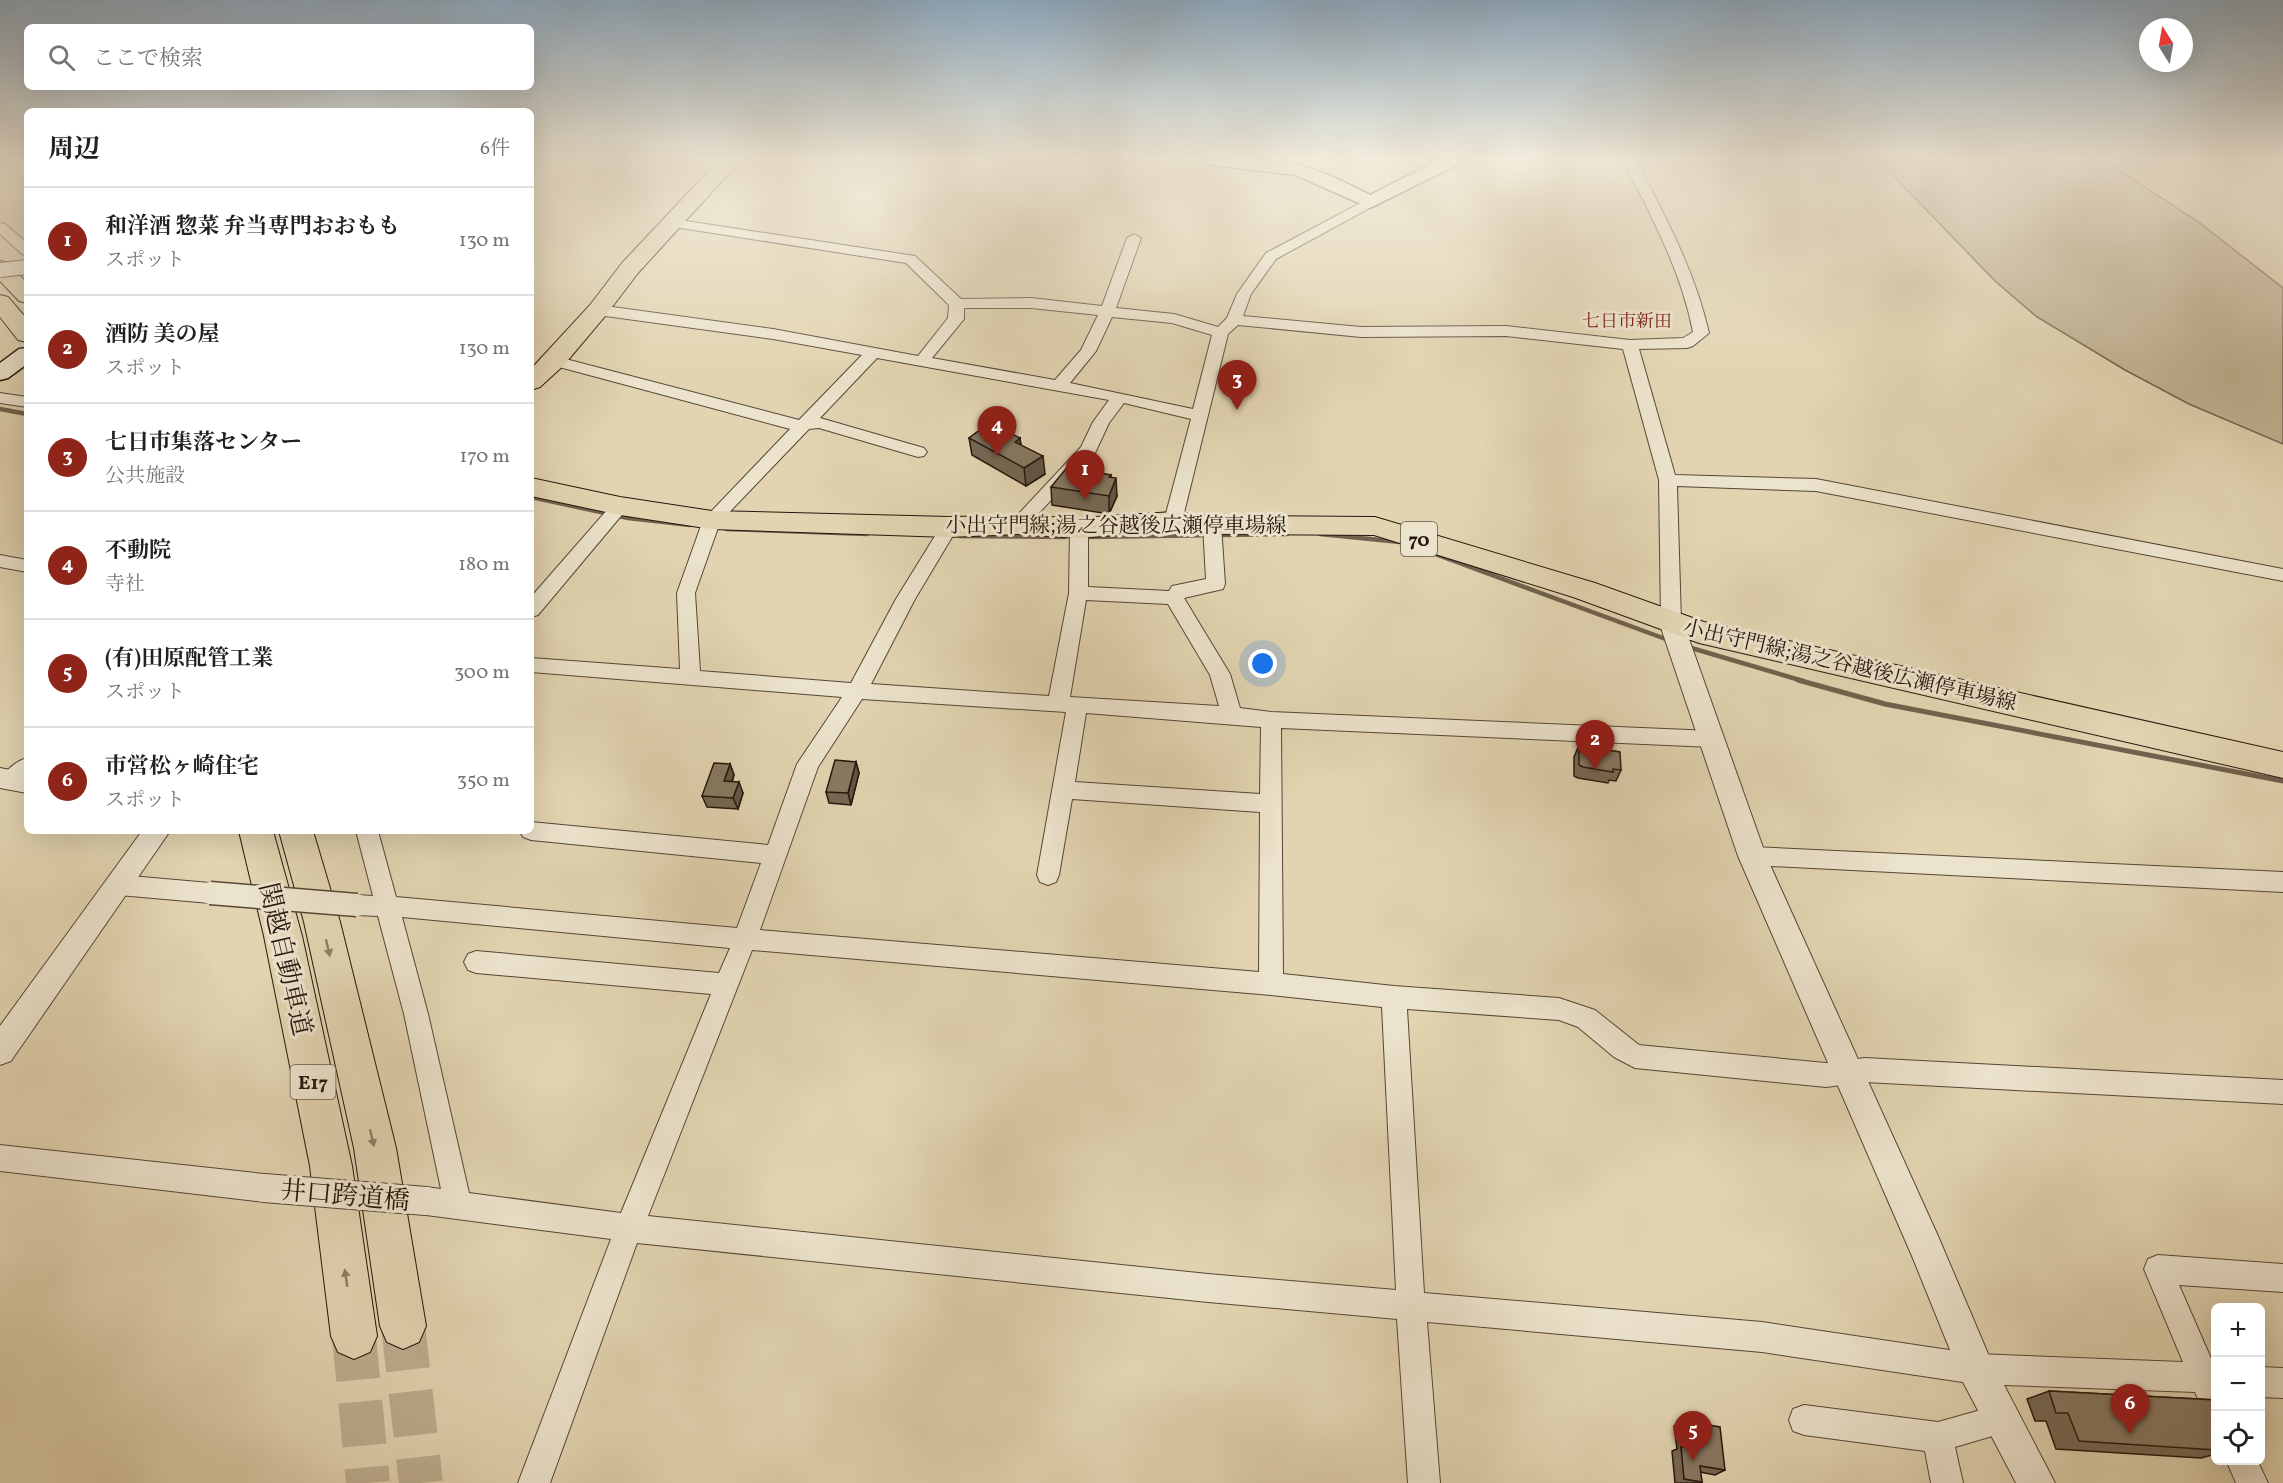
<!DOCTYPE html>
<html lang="ja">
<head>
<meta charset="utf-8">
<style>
  :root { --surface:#fff; --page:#f6f6f6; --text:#202124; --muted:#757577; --line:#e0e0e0; --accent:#8f2418 }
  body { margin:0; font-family:Vollkorn,"Noto Serif JP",serif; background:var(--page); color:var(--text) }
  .controls { position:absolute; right:18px; bottom:18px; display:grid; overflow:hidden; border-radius:9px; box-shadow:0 6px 24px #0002 }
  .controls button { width:54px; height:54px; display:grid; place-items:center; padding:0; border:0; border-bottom:2px solid var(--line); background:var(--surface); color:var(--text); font:30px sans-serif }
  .compass { position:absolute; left:2139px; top:18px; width:54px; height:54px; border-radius:50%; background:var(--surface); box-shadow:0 6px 24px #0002; rotate:349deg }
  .you { position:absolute; left:1263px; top:664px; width:21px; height:21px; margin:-15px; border:4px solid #fff; border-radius:50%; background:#1a73e8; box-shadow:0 0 0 9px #1a73e833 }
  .badge { display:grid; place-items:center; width:39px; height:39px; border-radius:50%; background:var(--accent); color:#fff; font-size:20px; font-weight:700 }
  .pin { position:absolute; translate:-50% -50px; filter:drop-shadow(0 2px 3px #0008) }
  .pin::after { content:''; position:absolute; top:32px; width:21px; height:18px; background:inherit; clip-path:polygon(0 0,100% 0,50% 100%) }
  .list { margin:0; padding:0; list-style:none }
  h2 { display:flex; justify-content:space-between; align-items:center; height:78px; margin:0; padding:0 24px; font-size:26px }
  h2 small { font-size:20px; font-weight:400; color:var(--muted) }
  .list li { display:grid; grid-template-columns:39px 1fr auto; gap:18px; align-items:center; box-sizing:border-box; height:108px; padding:0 24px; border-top:2px solid var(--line) }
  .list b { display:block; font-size:22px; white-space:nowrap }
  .list p { margin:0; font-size:20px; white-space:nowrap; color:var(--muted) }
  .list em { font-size:20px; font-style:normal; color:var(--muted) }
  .icon { flex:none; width:33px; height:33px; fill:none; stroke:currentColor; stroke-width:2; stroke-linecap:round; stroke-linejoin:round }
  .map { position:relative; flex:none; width:2283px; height:1483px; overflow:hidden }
  .search { position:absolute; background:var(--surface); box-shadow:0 6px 24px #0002; left:24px; top:24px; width:510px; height:66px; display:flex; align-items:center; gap:15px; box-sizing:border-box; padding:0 21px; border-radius:9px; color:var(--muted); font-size:22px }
  .panel { position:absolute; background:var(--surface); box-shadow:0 6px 24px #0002; left:24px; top:108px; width:510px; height:726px; border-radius:9px }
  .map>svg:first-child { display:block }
  .green { fill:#c2b495; stroke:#746551; stroke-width:1.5 }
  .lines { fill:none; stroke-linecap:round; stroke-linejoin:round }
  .stream-far1 { stroke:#71614e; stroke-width:4.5 }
  .stream { stroke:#71614e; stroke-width:5 }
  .motorway-tunnel { stroke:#bdae90; stroke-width:44; stroke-dasharray:44 22; stroke-linecap:butt }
  .minor-casing { stroke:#564636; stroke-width:2 }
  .tertiary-casing { stroke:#564636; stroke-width:2 }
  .secondary-casing { stroke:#27160d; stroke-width:3 }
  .primary-casing { stroke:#27160d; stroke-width:2 }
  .motorway-casing { stroke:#27160d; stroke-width:2 }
  .minor { fill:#ece3cc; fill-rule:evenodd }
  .tertiary { fill:#ece3cc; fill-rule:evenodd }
  .secondary { fill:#ece3cc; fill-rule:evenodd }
  .primary { fill:#e2d4b1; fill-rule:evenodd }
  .motorway { fill:#e2d4b1; fill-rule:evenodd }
  .minor-bridge-far2-casing { stroke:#564636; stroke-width:16; stroke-linecap:butt }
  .minor-bridge-far1-casing { stroke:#564636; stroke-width:25; stroke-linecap:butt }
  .minor-bridge-casing { stroke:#564636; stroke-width:30; stroke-linecap:butt }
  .minor-bridge-far2 { stroke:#ece3cc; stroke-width:14 }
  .minor-bridge-far1 { stroke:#ece3cc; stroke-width:22 }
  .minor-bridge { stroke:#ece3cc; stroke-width:28 }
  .wall { fill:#756854; stroke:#27160d; stroke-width:1.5 }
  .shaded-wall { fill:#5f5545; stroke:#27160d; stroke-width:1.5 }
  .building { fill:#887962; stroke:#27160d; stroke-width:1.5 }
  .oneway { fill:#8e7e67 }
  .labels { text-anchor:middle; stroke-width:6; stroke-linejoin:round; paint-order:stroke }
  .far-neighbourhood-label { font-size:18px; fill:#7a1f14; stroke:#ece3cc }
  .shield { fill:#ece3cc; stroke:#625446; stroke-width:1.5 }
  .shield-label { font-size:20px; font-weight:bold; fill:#27160d }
  .street-label { font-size:21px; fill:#27160d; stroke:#ece3cc }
  .near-street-label { font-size:26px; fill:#27160d; stroke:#ece3cc }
</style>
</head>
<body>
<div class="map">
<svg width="2283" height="1483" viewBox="0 0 2283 1483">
  <rect width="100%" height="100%" fill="#e2d4b1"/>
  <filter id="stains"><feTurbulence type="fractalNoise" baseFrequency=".00333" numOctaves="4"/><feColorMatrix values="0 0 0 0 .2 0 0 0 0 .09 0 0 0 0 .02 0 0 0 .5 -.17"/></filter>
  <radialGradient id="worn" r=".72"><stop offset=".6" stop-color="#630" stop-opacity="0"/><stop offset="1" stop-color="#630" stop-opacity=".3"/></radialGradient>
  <path class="green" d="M 1878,160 L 2104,160 L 2200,223 L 2283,288 L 2283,444 L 2189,404 L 2125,370 L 2037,317 L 1995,281 Z"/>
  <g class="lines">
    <g class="stream-far1">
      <path d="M 0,409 L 27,414"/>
      <path d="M 531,497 L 628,518 L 690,525"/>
      <path d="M 726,529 L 867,534"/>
      <path d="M 1320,534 L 1400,542"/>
      <path d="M 960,536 L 1065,537"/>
      <path d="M 1086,537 L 1287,534"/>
      <path d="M 1435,554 L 1671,641"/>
      <path d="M 1688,647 L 1803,681"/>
    </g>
    <path class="stream" d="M 1798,680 L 1885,704 L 2283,781"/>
    <g class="motorway-tunnel">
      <path d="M 403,1326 L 421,1483"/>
      <path d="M 354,1336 L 368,1483"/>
    </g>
    <g class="minor-casing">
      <g id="minor">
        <path d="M 1623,160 L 1636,160 C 1665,216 1695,271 1709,333 L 1693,346 L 1687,348 L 1639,349 L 1675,475 L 1816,479 L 2283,569 L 2283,581 L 1816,491 L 1677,486 L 1681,622 L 1678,627 L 1671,629 L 1664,627 L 1661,622 L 1659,480 L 1623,349 L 1506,336 L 1361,337 L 1238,325 L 1228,334 L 1182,521 L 1179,525 L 1167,525 L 1164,521 L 1191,419 L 1124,403 L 1109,423 L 1095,453 L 1024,529 L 1012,529 L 1009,525 L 1012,521 L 1081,447 L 1093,422 L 1109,400 L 877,358 L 820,418 L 924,448 L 927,452 L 924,456 L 918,457 L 819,428 L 809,429 L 720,522 L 695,593 L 700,671 L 851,683 L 896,599 L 943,523 L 955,523 L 958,527 L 915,599 L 871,684 L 1049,696 L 1069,593 L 1070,528 L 1073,524 L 1085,524 L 1088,528 L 1088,587 L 1169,591 L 1172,586 L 1206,579 L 1203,525 L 1206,521 L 1218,521 L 1221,525 L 1225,584 L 1223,589 L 1184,598 L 1230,674 L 1240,708 L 1271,712 L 1712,731 L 1719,733 L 1722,739 L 1719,745 L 1712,747 L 1281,728 L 1283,974 L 1394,986 L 1559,998 L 1595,1010 L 1639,1045 L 1659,1047 L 1826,1063 L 1865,1058 L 2283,1080 L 2283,1104 L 1865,1082 L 1826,1087 L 1635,1068 L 1614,1057 L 1578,1027 L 1559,1020 L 1407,1009 L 1424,1293 L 1762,1322 L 1976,1354 L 2183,1362 L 2144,1269 L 2148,1259 L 2158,1255 L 2283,1264 L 2283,1292 L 2179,1285 L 2213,1363 L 2216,1363 L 2216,1421 L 2205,1417 L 2195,1392 L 1976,1384 L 1762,1352 L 1427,1322 L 1440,1483 L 1408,1483 L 1397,1319 L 1208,1302 L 637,1243 L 550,1483 L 518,1483 L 611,1239 L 426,1215 L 416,1211 L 412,1201 L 416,1191 L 426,1187 L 441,1189 L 404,1014 L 378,916 L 357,915 L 349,912 L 345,905 L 349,898 L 357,895 L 373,896 L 356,831 L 378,831 L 396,897 L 737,928 L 761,863 L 531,840 L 523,837 L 520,831 L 531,831 L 531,822 L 768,845 L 797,764 L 842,697 L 531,672 L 531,658 L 680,669 L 677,593 L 703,520 L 790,429 L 548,364 L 546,361 L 548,358 L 554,356 L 799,420 L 862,355 L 773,339 L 598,315 L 590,310 L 598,305 L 773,329 L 918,356 L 948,318 L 949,305 L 906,263 L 668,226 L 666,223 L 668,220 L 673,219 L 915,256 L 961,299 L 1031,298 L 1102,306 L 1127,238 L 1134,234 L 1141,238 L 1116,308 L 1174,314 L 1218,327 L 1227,318 L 1237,294 L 1266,253 L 1370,198 L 1377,202 L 1375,205 L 1276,259 L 1251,294 L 1243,316 L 1361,327 L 1506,326 L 1630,340 L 1683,338 L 1693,332 C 1681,270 1651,216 1623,160 ZM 964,308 L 1031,308 L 1098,315 L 1081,350 L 1055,380 L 932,358 L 964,319 ZM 1112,317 L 1172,323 L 1212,335 L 1193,409 L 1070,383 L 1096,351 ZM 1086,600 L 1168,604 L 1210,675 L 1219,706 L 1070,697 ZM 862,699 L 1066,712 L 1037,875 L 1040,882 L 1048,885 L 1056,882 L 1059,875 L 1072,799 L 1260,812 L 1259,972 L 760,930 L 818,767 ZM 1086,713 L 1261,727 L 1260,794 L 1075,782 ZM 402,917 L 730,948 L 719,973 L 476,951 L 468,954 L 464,962 L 468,970 L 476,973 L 711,994 L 621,1213 L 469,1193 L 428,1014 ZM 752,950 L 1271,995 L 1382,1007 L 1396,1290 L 1208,1274 L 648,1216 Z"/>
        <path d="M 0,223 L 5,224 L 27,243 L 27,255 L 22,254 L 0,234 Z"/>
        <path d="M 0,393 L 27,397 L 27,407 L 0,403 Z"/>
        <path d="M 620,500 L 626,502 L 629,506 L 626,510 L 538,615 L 531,617 L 531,597 L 614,502 Z"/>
        <path d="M 0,555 L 27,560 L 27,572 L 0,567 Z"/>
        <path d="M 27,758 L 27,779 C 19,786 14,790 3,786 L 0,780 C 6,770 16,761 27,758 Z"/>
        <path d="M 1752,847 L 2283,872 L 2283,892 L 1752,865 L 1744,863 L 1741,856 L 1744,849 Z"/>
        <path d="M 119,875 L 210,883 L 218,886 L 222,893 L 218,900 L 210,903 L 119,895 L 111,892 L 108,885 L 111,878 Z"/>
        <path d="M 0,1145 L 264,1174 L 274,1178 L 278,1188 L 274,1198 L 264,1202 L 0,1171 Z"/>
        <path d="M 2260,1367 L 2283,1368 L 2283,1398 L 2260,1397 Z"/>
        <path d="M 2002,1404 L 2013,1408 L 2017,1419 L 2013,1430 L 1955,1447 L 1963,1483 L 1931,1483 L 1925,1451 L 1804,1435 L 1793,1431 L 1789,1420 L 1793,1409 L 1804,1405 L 1938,1422 Z"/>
        <path d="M 2226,1460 L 2257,1460 L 2268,1483 L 2236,1483 Z"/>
      </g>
    </g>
    <g class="tertiary-casing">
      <g id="tertiary">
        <path d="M 1671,614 L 1679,616 L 1683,622 L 1766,856 L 1938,1236 L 1989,1356 L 2055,1483 L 2016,1483 L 1963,1382 L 1912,1256 L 1738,856 L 1659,622 L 1663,616 Z"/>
        <path d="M 0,768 L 27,773 L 27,793 L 0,788 Z"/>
        <path d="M 142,831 L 170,831 L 11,1061 L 0,1065 L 0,1026 Z"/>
      </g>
    </g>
    <g class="secondary-casing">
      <g id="secondary">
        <path d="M 1204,160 C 1236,160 1270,157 1302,166 C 1325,172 1348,184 1370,195 L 1439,160 L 1462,160 L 1459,164 L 1370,208 L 1295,175 L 1213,165 L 1207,164 Z"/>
        <path d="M 27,348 L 27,364 L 8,378 L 0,380 L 0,363 L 19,349 Z"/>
      </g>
    </g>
    <g class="primary-casing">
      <g id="primary">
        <path d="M 719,160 L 741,160 L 638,273 L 606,315 L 563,366 L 540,387 L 531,390 L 531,369 L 590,305 L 622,263 Z"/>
        <path d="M 531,478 L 620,497 L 712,511 L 949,517 L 1018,516 L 1079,518 L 1173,512 L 1212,516 L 1375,517 L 1595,583 L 1704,622 L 2283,752 L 2283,778 L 1699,643 L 1573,597 L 1374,535 L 1212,534 L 1173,530 L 1079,538 L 1018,534 L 949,537 L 712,529 L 620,515 L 531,496 Z"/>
      </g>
    </g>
    <g class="motorway-casing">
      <g id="motorway">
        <path d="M 0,261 L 8,263 L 27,283 L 27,303 L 19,301 L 0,281 Z"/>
        <path d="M 0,295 L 8,297 L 27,319 L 27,342 L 18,340 L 0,317 Z"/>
        <path d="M 239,831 L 273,831 L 302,936 L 352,1166 L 377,1336 L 370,1352 L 354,1359 L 338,1352 L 331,1336 L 310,1166 L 264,936 Z"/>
        <path d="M 279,831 L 313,831 L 340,922 L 396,1148 L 426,1326 L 419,1342 L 403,1349 L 387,1342 L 380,1326 L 354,1148 L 304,922 Z"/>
      </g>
    </g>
    <use href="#minor" class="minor"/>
    <use href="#tertiary" class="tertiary"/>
    <use href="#secondary" class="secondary"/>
    <use href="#primary" class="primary"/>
    <use href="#motorway" class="motorway"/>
    <g class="minor-bridge-far2-casing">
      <path id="minor-bridge-far2" d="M 0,270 L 27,267"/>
    </g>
    <g class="minor-bridge-far1-casing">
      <path id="minor-bridge-far1" d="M 210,893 L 357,905"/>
    </g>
    <g class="minor-bridge-casing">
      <path id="minor-bridge" d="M 264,1188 L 426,1201"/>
    </g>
    <use href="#minor-bridge-far2" class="minor-bridge-far2"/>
    <use href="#minor-bridge-far1" class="minor-bridge-far1"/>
    <use href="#minor-bridge" class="minor-bridge"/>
  </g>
  <g class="wall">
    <path d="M 969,438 L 1020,438 L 1021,445 L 1045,474 L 1026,486 L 972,455 Z"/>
    <path d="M 1091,469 L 1091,471 L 1111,477 L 1117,496 L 1109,514 L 1052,505 L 1051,487 Z"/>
    <path d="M 1579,745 L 1621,770 L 1616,781 L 1609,780 L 1608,783 L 1578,778 L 1574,776 L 1574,757 Z"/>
    <path d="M 856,762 L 859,773 L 851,805 L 829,803 L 826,792 Z"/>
    <path d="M 730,764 L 734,775 L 732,782 L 743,793 L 738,809 L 707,807 L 702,796 Z"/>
    <path d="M 2049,1391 L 2216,1400 L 2216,1454 L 2201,1458 L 2056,1449 L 2046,1421 L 2035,1421 L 2027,1399 Z"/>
    <path d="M 1683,1421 L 1725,1470 L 1715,1475 L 1700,1472 L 1702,1482 L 1700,1483 L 1675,1483 L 1672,1451 L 1677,1449 L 1674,1426 Z"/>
  </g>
  <g class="shaded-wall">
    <path d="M 1020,438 L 1022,456 L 1015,442 Z"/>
    <path d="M 1043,456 L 1045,474 L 1026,486 L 1024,468 Z"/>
    <path d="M 1111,475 L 1111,491 L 1116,478 L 1117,496 L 1109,514 L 1109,477 Z"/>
    <path d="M 856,762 L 859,773 L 851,805 L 848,793 Z"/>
    <path d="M 730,764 L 734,775 L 728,792 L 724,781 Z"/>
    <path d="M 739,782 L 743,793 L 738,809 L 733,798 Z"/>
  </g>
  <g class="building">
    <path d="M 989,423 L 1020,438 L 1015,442 L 1043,456 L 1024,468 L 969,438 Z"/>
    <path d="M 1069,465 L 1091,469 L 1090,471 L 1111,475 L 1109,477 L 1116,478 L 1109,496 L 1051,487 Z"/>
    <path d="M 1579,745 L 1620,752 L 1621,770 L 1613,769 L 1613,772 L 1583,767 L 1579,765 Z"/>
    <path d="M 835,760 L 856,762 L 848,793 L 826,792 Z"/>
    <path d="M 714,763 L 730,764 L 724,781 L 739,782 L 733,798 L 702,796 Z"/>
    <path d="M 2049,1391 L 2216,1400 L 2216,1450 L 2079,1441 L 2068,1413 L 2056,1413 Z"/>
    <path d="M 1683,1421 L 1720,1427 L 1725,1470 L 1700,1466 L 1702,1482 L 1684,1479 L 1681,1447 L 1686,1447 Z"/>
  </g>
  <defs><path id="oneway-solid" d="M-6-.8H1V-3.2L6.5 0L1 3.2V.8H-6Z" transform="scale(1.5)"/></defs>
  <g class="oneway">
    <use href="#oneway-solid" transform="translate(328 948) rotate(77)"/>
    <use href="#oneway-solid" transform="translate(372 1138) rotate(77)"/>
    <use href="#oneway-solid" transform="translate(346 1278) rotate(-98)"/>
  </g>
  <linearGradient id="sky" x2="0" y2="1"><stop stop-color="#8ca7bc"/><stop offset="0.43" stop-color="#f2ecdc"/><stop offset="1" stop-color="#f2ecdc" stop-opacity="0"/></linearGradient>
  <rect width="2283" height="368" fill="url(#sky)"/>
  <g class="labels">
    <g class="far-neighbourhood-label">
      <text x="1627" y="327">七日市新田</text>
    </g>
    <g class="shield">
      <rect x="1401" y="522" width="36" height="34" rx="4.5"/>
      <rect x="290.5" y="1065" width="45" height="34" rx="4.5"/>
    </g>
    <g class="shield-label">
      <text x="1419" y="546">70</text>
      <text x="313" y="1089">E17</text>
    </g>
    <g class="street-label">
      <text x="1116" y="532">小出守門線;湯之谷越後広瀬停車場線</text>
      <text transform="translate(1850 665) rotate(13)" y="7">小出守門線;湯之谷越後広瀬停車場線</text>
    </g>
    <g class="near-street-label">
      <text transform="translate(286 959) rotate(77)" y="9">関越自動車道</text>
      <text transform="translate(345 1195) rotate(5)" y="9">井口跨道橋</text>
    </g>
  </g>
  <rect width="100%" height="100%" filter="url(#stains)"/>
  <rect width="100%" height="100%" fill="url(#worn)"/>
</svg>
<div class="controls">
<button>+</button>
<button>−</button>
<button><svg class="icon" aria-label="locate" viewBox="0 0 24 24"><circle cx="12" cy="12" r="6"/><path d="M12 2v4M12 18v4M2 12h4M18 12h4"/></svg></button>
</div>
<svg class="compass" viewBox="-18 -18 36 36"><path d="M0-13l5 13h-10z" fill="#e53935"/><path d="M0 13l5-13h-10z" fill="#757577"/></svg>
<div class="you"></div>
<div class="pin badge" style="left:1085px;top:500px">1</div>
<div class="pin badge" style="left:1595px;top:770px">2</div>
<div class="pin badge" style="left:1237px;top:410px">3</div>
<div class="pin badge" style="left:997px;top:456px">4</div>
<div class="pin badge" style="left:1693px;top:1461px">5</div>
<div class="pin badge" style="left:2130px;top:1434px">6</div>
<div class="search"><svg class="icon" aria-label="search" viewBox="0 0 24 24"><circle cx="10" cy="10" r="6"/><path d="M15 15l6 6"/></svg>ここで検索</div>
<section class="panel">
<h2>周辺<small>6件</small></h2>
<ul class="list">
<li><span class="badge">1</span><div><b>和洋酒 惣菜 弁当専門おおもも</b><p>スポット</p></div><em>130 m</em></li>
<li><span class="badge">2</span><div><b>酒防 美の屋</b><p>スポット</p></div><em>130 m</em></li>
<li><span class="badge">3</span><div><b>七日市集落センター</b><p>公共施設</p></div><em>170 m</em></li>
<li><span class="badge">4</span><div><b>不動院</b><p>寺社</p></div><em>180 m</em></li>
<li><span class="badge">5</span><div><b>(有)田原配管工業</b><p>スポット</p></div><em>300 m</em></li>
<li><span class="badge">6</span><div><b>市営松ヶ崎住宅</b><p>スポット</p></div><em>350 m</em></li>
</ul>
</section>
</div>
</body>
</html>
